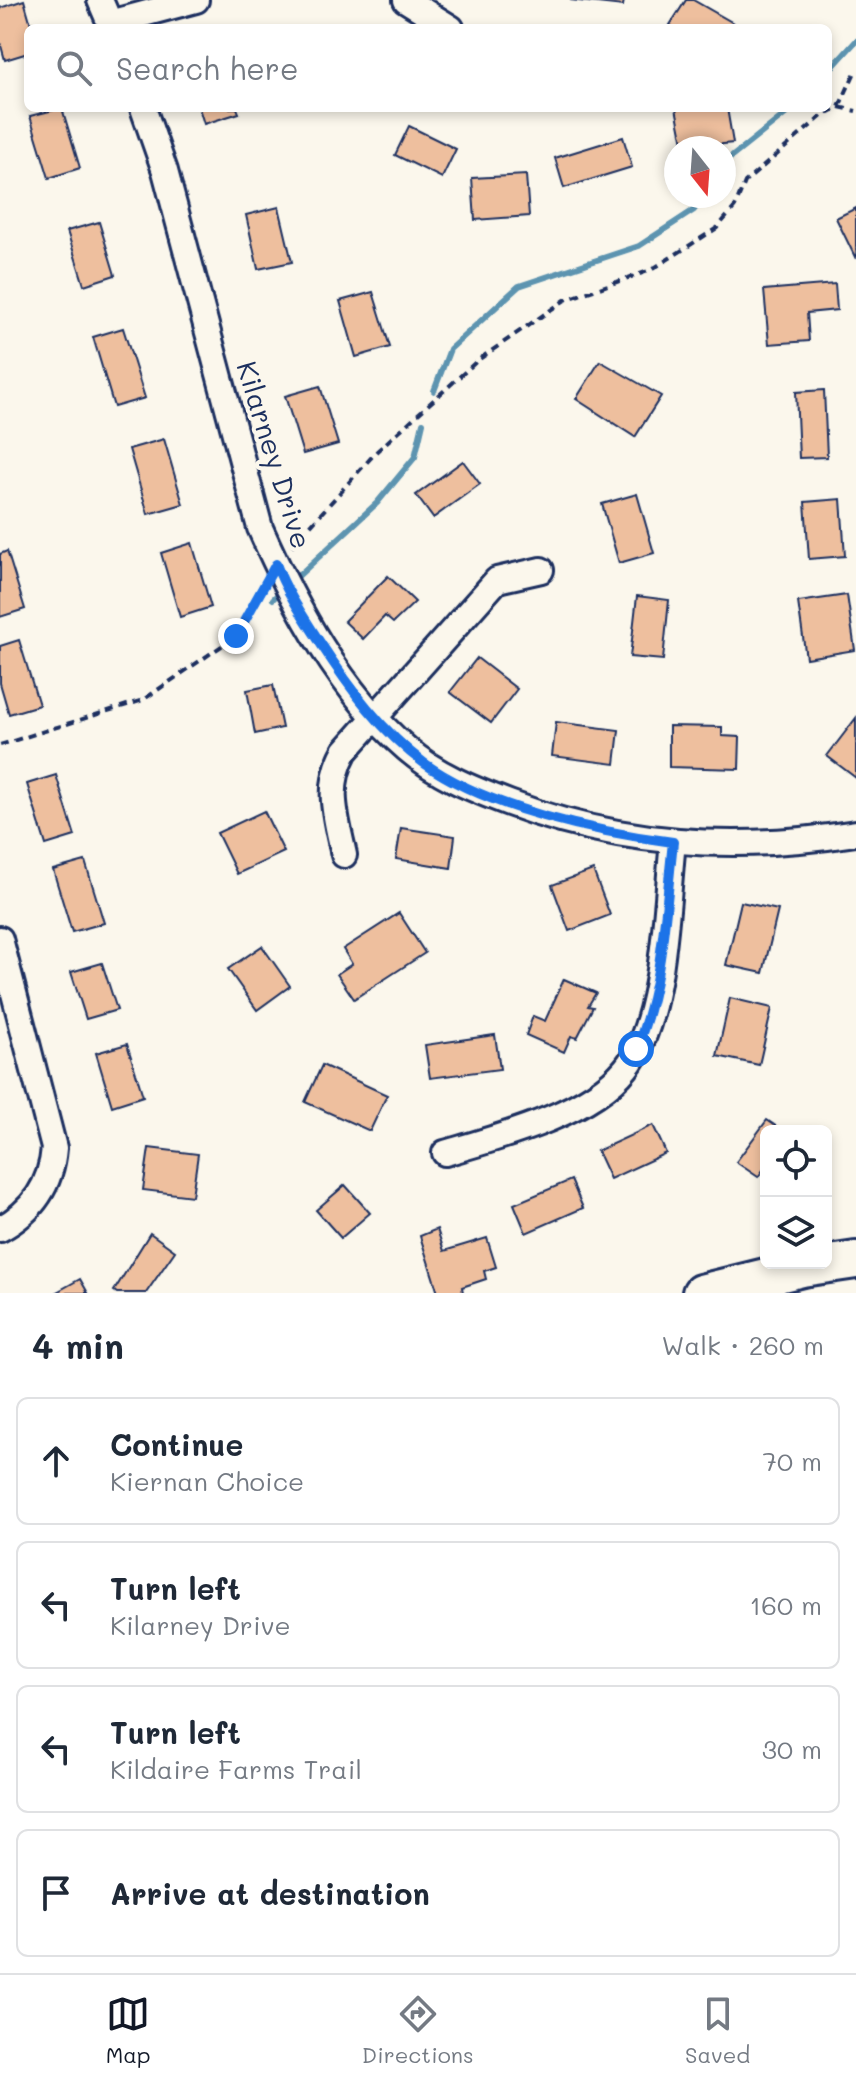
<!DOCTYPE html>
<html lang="en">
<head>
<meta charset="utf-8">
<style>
  :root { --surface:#fff; --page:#f2f2f3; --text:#1f2937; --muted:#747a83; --line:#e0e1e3; --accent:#111827 }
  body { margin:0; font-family:Mali,sans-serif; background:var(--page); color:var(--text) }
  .controls { position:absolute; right:24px; bottom:24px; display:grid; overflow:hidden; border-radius:12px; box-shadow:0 4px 12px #0003 }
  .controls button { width:72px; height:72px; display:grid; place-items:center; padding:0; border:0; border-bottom:2px solid var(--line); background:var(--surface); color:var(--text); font:40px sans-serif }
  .compass { position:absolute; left:664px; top:136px; width:72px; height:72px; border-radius:50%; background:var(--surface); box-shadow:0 4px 12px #0003; rotate:163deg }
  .stop { position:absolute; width:24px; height:24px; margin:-18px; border:6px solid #1a73e8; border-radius:50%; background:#fff }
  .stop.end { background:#1a73e8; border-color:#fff; box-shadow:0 2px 8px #0008 }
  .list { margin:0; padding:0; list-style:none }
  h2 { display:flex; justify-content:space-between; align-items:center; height:104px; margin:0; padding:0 32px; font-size:34px }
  h2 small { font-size:26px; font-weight:400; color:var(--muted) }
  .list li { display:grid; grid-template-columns:52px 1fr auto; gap:24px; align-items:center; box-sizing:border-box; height:128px; margin:0 16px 16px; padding:0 16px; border:2px solid var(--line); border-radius:12px }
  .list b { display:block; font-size:30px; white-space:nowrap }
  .list p { margin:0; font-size:26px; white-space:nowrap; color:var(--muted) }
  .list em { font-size:26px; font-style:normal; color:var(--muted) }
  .icon { flex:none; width:44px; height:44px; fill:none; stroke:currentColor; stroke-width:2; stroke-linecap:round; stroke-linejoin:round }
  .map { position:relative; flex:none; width:856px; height:1293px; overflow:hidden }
  .search { position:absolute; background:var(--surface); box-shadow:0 4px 12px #0003; left:24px; right:24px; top:24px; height:88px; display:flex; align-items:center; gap:20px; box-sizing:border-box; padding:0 28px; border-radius:12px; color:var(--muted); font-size:30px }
  .sheet { height:680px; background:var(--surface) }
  nav { display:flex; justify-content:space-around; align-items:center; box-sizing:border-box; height:112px; border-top:2px solid var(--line); background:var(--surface); font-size:22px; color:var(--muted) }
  nav a { display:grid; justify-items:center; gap:4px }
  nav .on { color:var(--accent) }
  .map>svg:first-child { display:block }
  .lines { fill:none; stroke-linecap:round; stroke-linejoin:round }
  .stream { stroke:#5d94b0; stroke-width:6 }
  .building { fill:#eebf9e; stroke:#1b2f5e; stroke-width:2 }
  .street-casing { stroke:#1b2f5e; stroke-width:30 }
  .primary-casing { stroke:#1b2f5e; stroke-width:42 }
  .path { stroke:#1b2f5e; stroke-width:4; stroke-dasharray:8 6; stroke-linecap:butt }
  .street { stroke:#fbf7ec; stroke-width:24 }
  .primary { stroke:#fbf7ec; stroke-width:36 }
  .route { stroke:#1a73e8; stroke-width:10 }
  .labels { text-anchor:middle; stroke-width:8; stroke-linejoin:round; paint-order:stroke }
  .street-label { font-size:28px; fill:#1b2f5e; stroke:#fbf7ec }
</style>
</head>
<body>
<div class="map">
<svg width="856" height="1293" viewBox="0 0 856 1293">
  <rect width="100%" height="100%" fill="#fbf7ec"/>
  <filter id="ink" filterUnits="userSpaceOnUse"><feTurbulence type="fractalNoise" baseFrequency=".0125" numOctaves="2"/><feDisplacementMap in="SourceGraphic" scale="16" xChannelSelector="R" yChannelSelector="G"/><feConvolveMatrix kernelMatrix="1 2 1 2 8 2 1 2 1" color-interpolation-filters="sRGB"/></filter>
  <g filter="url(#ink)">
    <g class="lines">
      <g class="stream">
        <path d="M 828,72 L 856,41"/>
        <path d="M 724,163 L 793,108"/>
        <path d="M 434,391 L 450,349 L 519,286 L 639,246 L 694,210 L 703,196"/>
        <path d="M 296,578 L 377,503 L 415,457 L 423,423"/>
        <path d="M 273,599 L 277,595"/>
      </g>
    </g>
    <g class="building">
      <path d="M 24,0 L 32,28 L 28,28 L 28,53 L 5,60 L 0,42 L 0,8 Z"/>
      <path d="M 570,0 L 624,0 L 623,6 Z"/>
      <path d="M 686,0 L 693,0 L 742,28 L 675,28 L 670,25 Z"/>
      <path d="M 62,108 L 80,168 L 49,178 L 30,116 Z"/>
      <path d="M 199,108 L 237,108 L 239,113 L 204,124 Z"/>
      <path d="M 676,108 L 727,108 L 733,143 L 684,148 Z"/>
      <path d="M 409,126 L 456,149 L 442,178 L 395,155 Z"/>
      <path d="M 623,137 L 632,167 L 564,188 L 555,158 Z"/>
      <path d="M 526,175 L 529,216 L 475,220 L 472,178 Z"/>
      <path d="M 279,207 L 292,262 L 258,269 L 246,215 Z"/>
      <path d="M 856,208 L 856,259 L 836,218 Z"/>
      <path d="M 99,222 L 115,275 L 84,285 L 67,231 Z"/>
      <path d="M 835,284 L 837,310 L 807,313 L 809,341 L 769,344 L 764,290 Z"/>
      <path d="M 373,292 L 390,347 L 356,357 L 340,301 Z"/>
      <path d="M 123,328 L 145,398 L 114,407 L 93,337 Z"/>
      <path d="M 600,361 L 661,396 L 635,437 L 576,399 Z"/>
      <path d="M 320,386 L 338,444 L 303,454 L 285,396 Z"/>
      <path d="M 824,390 L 827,457 L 799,458 L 796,392 Z"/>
      <path d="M 164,439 L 183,504 L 148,514 L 129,449 Z"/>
      <path d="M 463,461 L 480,484 L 433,518 L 416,495 Z"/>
      <path d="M 637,494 L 654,553 L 619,563 L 602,504 Z"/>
      <path d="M 841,499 L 845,556 L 809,559 L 805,502 Z"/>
      <path d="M 192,543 L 211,607 L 180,617 L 161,553 Z"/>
      <path d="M 7,551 L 25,609 L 0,617 L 0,554 Z"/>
      <path d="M 388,576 L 415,602 L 393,623 L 385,616 L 363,639 L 344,621 Z"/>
      <path d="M 847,595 L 855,650 L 806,658 L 798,602 Z"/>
      <path d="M 637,596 L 669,600 L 663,660 L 630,657 Z"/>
      <path d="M 19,640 L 39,705 L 9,714 L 0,683 L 0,646 Z"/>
      <path d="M 477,658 L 517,689 L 491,723 L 450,692 Z"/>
      <path d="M 273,685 L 282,728 L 255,734 L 247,690 Z"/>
      <path d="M 856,718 L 856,778 L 827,756 Z"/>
      <path d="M 556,722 L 619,730 L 615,764 L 552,756 Z"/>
      <path d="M 669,726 L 722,727 L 722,736 L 740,737 L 739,769 L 669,767 Z"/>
      <path d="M 56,775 L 75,836 L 46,845 L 27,784 Z"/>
      <path d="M 264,811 L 284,852 L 237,874 L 217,833 Z"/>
      <path d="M 401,828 L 455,836 L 451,868 L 396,859 Z"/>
      <path d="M 85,861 L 104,923 L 72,932 L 53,870 Z"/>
      <path d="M 593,870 L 610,915 L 569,931 L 552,885 Z"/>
      <path d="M 741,902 L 778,910 L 763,973 L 726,965 Z"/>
      <path d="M 399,913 L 425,953 L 354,999 L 337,974 L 352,964 L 343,949 Z"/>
      <path d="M 262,946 L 290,986 L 257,1010 L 228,969 Z"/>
      <path d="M 102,963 L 117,1010 L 86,1019 L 71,972 Z"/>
      <path d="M 564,979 L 596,993 L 588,1006 L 593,1007 L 577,1038 L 571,1036 L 564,1052 L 526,1035 L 533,1016 L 545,1021 Z"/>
      <path d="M 730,998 L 772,1008 L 759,1065 L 717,1056 Z"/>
      <path d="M 495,1035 L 500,1069 L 430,1078 L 425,1045 Z"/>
      <path d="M 127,1044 L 143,1096 L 112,1106 L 96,1053 Z"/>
      <path d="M 322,1065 L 387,1095 L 370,1131 L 305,1102 Z"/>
      <path d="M 767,1120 L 783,1131 L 766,1131 L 766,1166 L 758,1177 L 736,1162 Z"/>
      <path d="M 653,1125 L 666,1153 L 610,1179 L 597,1151 Z"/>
      <path d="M 149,1148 L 198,1154 L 192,1196 L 143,1190 Z"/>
      <path d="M 571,1180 L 583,1208 L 526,1233 L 514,1204 Z"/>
      <path d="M 345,1185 L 370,1213 L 341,1238 L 316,1210 Z"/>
      <path d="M 437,1229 L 444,1251 L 487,1238 L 496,1267 L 484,1271 L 486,1279 L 462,1287 L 463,1293 L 438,1293 L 420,1236 Z"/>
      <path d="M 150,1233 L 175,1251 L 146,1293 L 117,1293 L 114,1291 Z"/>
      <path d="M 80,1279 L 88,1293 L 55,1293 Z"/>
    </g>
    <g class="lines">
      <g class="street-casing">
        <g id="street">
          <path d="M 100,0 L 112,28"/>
          <path d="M 406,0 L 451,28"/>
          <path d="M 110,23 L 196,0"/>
          <path d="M 143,108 L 165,171 L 260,528 C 295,607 340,691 407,749 C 437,775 472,789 509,803 C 622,846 737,852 856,833"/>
          <path d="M 344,855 C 336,817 325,787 345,751 L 497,580 L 541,570"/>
          <path d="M 0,939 L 54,1148 C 51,1185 33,1211 0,1229"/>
          <path d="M 445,1153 C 500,1137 589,1114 626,1068 C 665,1020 666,904 673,842"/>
        </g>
      </g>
      <g class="primary-casing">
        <path id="primary" d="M 701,1293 L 802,1268 L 856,1260"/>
      </g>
      <g class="path">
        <path d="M 839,107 L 856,111"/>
        <path d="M 292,546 L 377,451 L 478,360 L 565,300 L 651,270 L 717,228 L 735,207 L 745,182 L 822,116 L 839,107 L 856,70"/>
        <path d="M 0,745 L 143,700 L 236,636 L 264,585"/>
      </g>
      <use href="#street" class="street"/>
      <use href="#primary" class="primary"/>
    </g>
  </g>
  <g class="lines" filter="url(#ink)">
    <path class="route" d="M 236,636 L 276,564 C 286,592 305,619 321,644 C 349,687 382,732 424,763 C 488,809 596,832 673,842 C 665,913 663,983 636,1049"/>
  </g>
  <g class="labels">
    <g class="street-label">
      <text transform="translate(274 455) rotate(73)" y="10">Kilarney Drive</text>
    </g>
  </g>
</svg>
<div class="controls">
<button><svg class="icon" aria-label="locate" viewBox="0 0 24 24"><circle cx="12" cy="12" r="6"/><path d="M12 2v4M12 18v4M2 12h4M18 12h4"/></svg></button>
<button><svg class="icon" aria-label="layers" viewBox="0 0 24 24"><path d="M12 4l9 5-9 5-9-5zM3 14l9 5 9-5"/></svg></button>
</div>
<svg class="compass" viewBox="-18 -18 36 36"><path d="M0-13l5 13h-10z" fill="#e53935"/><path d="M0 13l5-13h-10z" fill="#747a83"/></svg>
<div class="stop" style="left:636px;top:1049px"></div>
<div class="stop end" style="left:236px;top:636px"></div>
<div class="search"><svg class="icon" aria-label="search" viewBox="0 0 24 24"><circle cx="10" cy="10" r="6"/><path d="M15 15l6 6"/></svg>Search here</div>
</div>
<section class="sheet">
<h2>4 min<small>Walk · 260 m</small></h2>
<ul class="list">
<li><svg class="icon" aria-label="ahead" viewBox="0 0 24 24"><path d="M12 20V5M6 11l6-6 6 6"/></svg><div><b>Continue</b><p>Kiernan Choice</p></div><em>70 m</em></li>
<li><svg class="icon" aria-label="left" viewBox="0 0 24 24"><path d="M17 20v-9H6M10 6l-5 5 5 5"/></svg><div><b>Turn left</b><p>Kilarney Drive</p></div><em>160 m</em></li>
<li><svg class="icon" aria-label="left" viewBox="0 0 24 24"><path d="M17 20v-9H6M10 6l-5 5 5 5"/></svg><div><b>Turn left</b><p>Kildaire Farms Trail</p></div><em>30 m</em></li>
<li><svg class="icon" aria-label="arrive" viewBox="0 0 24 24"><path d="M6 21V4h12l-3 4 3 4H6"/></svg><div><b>Arrive at destination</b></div></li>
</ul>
</section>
<nav>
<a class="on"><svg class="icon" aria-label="map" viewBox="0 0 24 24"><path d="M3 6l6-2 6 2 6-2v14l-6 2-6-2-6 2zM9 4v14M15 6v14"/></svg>Map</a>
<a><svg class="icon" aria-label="directions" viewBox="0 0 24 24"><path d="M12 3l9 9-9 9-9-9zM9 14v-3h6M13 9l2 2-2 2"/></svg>Directions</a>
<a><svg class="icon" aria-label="saved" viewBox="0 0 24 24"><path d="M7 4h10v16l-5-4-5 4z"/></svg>Saved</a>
</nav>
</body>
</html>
